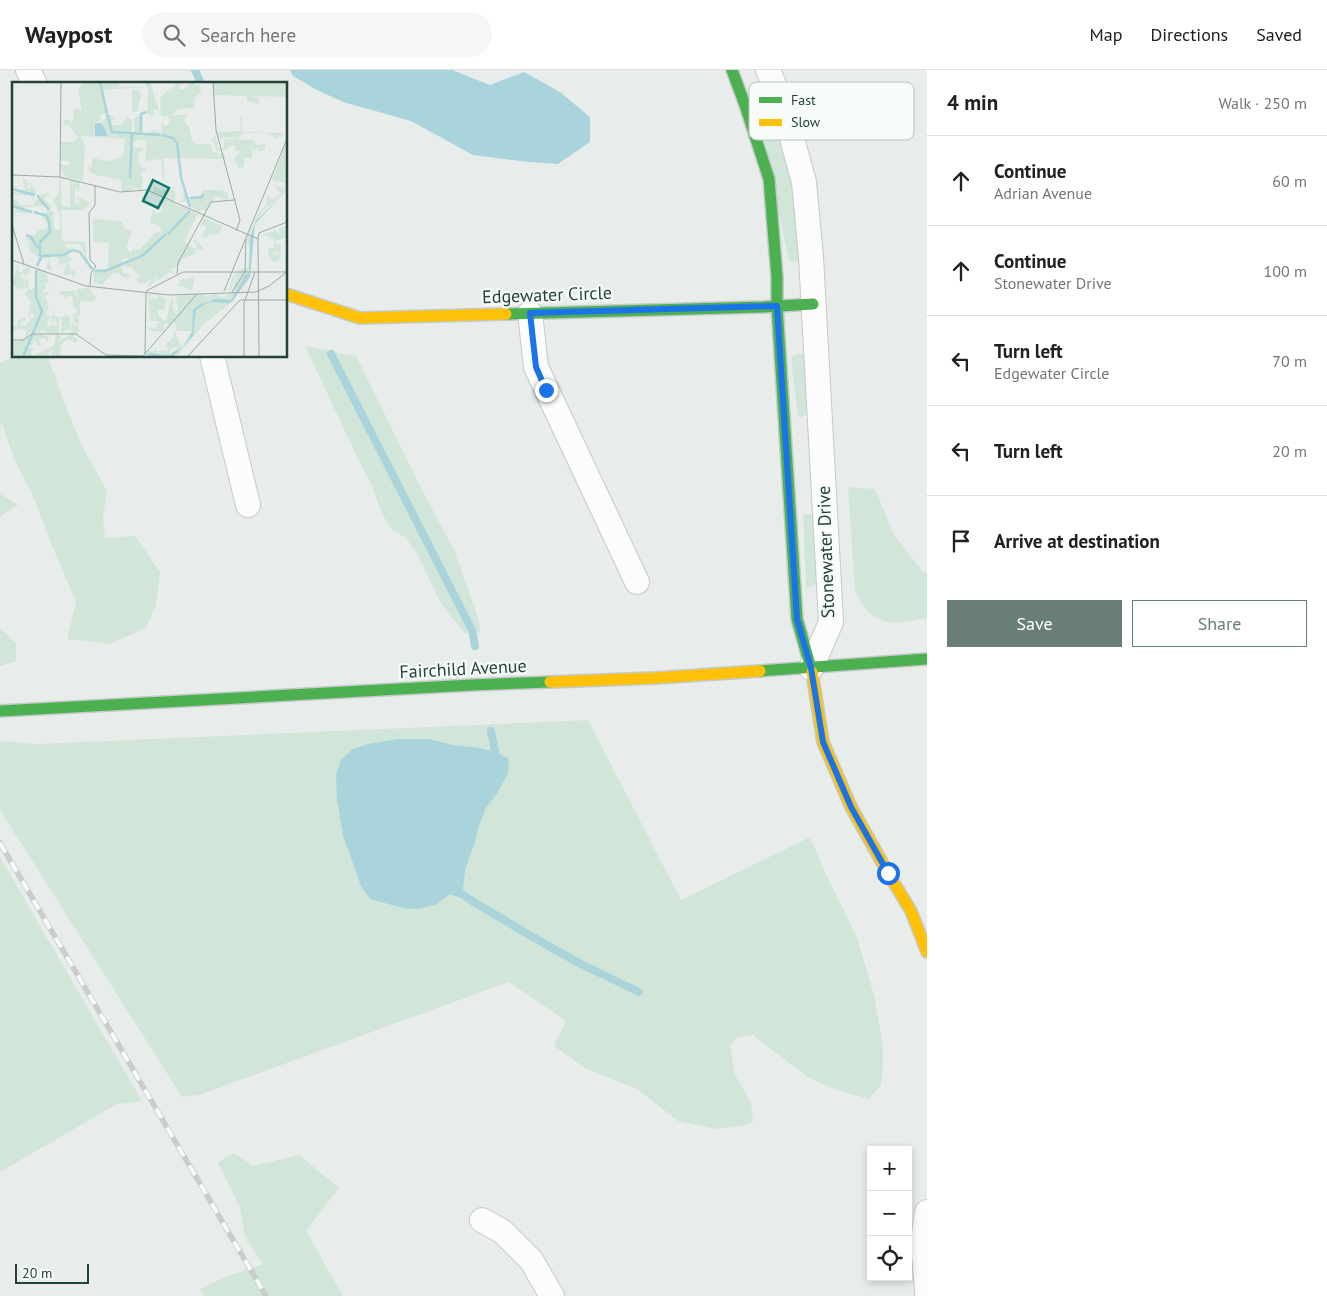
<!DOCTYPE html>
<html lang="en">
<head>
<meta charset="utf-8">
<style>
  :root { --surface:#fff; --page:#f6f6f6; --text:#202124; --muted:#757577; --line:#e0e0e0; --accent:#697e78 }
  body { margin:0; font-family:"PT Sans",sans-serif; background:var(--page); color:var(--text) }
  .controls { position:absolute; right:15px; bottom:15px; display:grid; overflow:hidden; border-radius:0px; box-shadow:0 2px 8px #0003 }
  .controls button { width:45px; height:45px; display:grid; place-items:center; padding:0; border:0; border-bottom:1px solid var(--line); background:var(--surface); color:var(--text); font:25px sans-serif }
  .scale { position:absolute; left:15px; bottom:12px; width:74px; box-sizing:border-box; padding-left:5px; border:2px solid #24423a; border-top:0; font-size:14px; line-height:18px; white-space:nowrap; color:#24423a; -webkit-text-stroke:4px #f7fbf9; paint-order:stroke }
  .stop { position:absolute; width:15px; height:15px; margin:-11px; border:4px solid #1a73e8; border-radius:50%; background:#fff }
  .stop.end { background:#1a73e8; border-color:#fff; box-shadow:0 1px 5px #0008 }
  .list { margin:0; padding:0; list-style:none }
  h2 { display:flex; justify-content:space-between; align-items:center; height:65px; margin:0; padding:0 20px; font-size:21px }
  h2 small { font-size:16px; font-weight:400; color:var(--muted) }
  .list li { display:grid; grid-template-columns:32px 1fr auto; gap:15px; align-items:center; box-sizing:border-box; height:90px; padding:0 20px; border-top:1px solid var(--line) }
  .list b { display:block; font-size:19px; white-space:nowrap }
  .list p { margin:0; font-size:16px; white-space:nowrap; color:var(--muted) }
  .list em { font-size:16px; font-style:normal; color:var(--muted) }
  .actions { display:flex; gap:10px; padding:15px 20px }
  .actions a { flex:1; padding:11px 0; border:1px solid var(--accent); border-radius:0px; text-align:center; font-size:18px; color:var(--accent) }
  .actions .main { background:var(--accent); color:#fff }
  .icon { flex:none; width:28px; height:28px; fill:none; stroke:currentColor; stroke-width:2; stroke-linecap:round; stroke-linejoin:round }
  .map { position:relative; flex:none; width:927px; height:1226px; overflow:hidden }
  header { display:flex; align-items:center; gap:30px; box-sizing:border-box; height:70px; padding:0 25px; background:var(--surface); border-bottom:1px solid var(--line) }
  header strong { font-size:24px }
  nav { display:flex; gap:28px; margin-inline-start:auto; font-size:18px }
  .search { width:350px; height:45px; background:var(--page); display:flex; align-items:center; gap:12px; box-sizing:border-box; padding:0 18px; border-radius:28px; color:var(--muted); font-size:19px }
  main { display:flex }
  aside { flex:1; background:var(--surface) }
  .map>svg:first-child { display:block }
  .green { fill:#d1e6d8 }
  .water { fill:#a9d4db }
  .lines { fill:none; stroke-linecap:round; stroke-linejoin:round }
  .stream { stroke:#a9d4db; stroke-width:8 }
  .street-casing { stroke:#c5cac8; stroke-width:26 }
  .fast-casing { stroke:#c3cbc8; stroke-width:14 }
  .slow-casing { stroke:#c3cbc8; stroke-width:14 }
  .street { stroke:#fcfcfc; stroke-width:24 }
  .fast { stroke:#4caf50; stroke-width:11 }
  .slow { stroke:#ffc107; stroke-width:11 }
  .rail-casing { stroke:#c9cdcc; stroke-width:5.5 }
  .rail { stroke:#f7fbf9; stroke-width:4; stroke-dasharray:11; stroke-linecap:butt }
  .route { stroke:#1a73e8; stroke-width:6 }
  .labels { text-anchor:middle; stroke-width:4.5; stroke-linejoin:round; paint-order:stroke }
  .street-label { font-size:18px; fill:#24423a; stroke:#f7fbf9 }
  .inset-river { fill:none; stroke:#a9d4db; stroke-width:2.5 }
  .inset-road { fill:none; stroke:#9aa9a4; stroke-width:1 }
  .view { fill:#0f766e; fill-opacity:0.15; stroke:#0f766e; stroke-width:2.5 }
  .inset-edge { fill:none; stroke:#24423a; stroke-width:2.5 }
  .key { fill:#f7fbf9; stroke:#b8c4c0; stroke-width:1 }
  .key-label { font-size:14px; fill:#24423a }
</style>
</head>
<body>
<header>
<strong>Waypost</strong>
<div class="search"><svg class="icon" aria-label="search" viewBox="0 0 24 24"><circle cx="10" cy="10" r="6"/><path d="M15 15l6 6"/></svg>Search here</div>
<nav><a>Map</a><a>Directions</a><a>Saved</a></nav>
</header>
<main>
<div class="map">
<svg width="927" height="1226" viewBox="0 0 927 1226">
  <rect width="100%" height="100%" fill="#e8edeb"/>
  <g class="green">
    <path d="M 762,19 L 765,21 L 789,83 L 802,188 L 797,192 L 789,191 L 753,25 Z"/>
    <path d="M 305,276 L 356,286 L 420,416 L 454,480 L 477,544 L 480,558 L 479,563 L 465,563 L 451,547 L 439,530 L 419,487 L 406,468 L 391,459 L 381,442 L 372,415 L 361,395 Z"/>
    <path d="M 800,283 L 803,284 L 806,286 L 808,343 L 802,347 L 798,347 L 791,289 L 794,285 Z"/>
    <path d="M 14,286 L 46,286 L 48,287 L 61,324 L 82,376 L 107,421 L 103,448 L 105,468 L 135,466 L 160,502 L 156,535 L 146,558 L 110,574 L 67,569 L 76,532 L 51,473 L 32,423 L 14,389 L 2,353 L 0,356 L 0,293 Z"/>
    <path d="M 848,417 L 875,419 L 894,465 L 924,503 L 927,502 L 927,548 C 891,556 871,557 855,520 Z"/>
    <path d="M 0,424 L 18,435 L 0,447 Z"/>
    <path d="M 806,444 L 812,445 L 814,448 L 818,510 C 815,515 811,518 806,517 L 803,445 Z"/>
    <path d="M 0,558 L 16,573 L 16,591 L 0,596 Z"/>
    <path d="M 588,650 L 681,830 L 810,767 L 823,798 L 857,867 L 874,925 L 883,975 L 883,998 L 881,1015 L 869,1029 L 837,1020 L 809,1008 L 753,965 L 738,967 L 730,976 L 735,1005 L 744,1020 L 751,1034 L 753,1052 L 741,1056 L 717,1059 L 678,1051 L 637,1019 L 586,999 L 554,976 L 566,951 L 509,912 L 199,1025 L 182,1027 L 0,740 L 0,671 L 37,674 Z"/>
    <path d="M 0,787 L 142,1031 L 117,1034 L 0,1102 Z"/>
    <path d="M 234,1083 L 253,1096 L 299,1085 L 339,1118 L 306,1161 L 343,1226 L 203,1226 L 200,1219 L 225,1207 L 263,1194 L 245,1167 L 240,1138 L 218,1092 Z"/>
  </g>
  <g class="water">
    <path d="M 290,0 L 452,0 L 490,15 L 524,2 L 560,22 L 590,47 L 590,72 L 558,94 L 529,92 L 473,85 L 411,51 L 343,32 L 317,20 L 293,6 Z"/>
    <path d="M 398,669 L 429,669 L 453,675 L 480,678 L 495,682 L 508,688 L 509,701 L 498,722 L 486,738 L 479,756 L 474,775 L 465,800 L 463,820 L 449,825 L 437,834 L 418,839 L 403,838 L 370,829 L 361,816 L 349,782 L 343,766 L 337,729 L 336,704 L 341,690 L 353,679 L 368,674 Z"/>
  </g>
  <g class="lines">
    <g class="stream">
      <path d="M 195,0 L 201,14"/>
      <path d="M 331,284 L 472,560 L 475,576"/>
      <path d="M 491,661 L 495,682"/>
      <path d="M 455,822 L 462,824 L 475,833 L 552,878 L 581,894 L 639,922"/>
    </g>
    <g class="street-casing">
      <g id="street">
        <path d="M 28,0 L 35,14"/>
        <path d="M 768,0 L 784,39 L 804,112 L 811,187 L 831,552 L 811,598"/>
        <path d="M 530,243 L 536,297 L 637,512"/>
        <path d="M 212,286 L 248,435"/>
        <path d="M 927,1142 L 923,1171 L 927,1222"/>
        <path d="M 482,1150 L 503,1162 L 531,1190 L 552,1226"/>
      </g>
    </g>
    <g class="fast-casing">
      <g id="fast">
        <path d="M 732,0 L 745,35 L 769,109 L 777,207 L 777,236 L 797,549 L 812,602"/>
        <path d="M 506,244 L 763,237 L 813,234"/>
        <path d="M 760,601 L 927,589"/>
        <path d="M 0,641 L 472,615 L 550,612"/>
      </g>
    </g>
    <g class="slow-casing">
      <g id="slow">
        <path d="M 286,224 L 360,248 L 506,244"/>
        <path d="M 812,602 L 823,672 L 851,737 L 888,803 L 911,841 L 927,882"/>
        <path d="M 550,612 L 655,608 L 760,601"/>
      </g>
    </g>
    <use href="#street" class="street"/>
    <use href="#fast" class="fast"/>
    <use href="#slow" class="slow"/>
    <g class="rail-casing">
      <path id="rail" d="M 0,773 L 266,1226"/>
    </g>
    <use href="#rail" class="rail"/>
  </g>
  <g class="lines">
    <path class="route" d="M 546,320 L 536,297 L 530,243 L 777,236 L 797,549 L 811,598 L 823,672 L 851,737 L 888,803"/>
  </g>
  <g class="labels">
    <g class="street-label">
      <text transform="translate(547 225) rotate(-2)" y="6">Edgewater Circle</text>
      <text transform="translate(826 482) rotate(-92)" y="6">Stonewater Drive</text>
      <text transform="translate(463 599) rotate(-3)" y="6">Fairchild Avenue</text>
    </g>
  </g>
  <g transform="translate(12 12)">
    <rect width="275" height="275" fill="#e8edeb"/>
    <path d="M 71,0 L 107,0 L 107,5 L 133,5 L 134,0 L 138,0 L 147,29 L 142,28 L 142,34 L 135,32 L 136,5 L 90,8 L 95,32 L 88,32 L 89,38 L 83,41 L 82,50 L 83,54 L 96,54 L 90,41 L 95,33 L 102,33 L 100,43 L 109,43 L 116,33 L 116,37 L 120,37 L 120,51 L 125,52 L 122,50 L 122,36 L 129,33 L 129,55 L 141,48 L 149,51 L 150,58 L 149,41 L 154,44 L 158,41 L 157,35 L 149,34 L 148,16 L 156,8 L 161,11 L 158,7 L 163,4 L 162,0 L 169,0 L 167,7 L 173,7 L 178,0 L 183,0 L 183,3 L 188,3 L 189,10 L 182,17 L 183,26 L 166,27 L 160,34 L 176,32 L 172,39 L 177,45 L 180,59 L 183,62 L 199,62 L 200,71 L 204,70 L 204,65 L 199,56 L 205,54 L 203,59 L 206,59 L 205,65 L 208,66 L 209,70 L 205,67 L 206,74 L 212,71 L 213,77 L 152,76 L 152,106 L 149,77 L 133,79 L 135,59 L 126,57 L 119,64 L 133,66 L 126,72 L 128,84 L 135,87 L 128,92 L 131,98 L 129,108 L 122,105 L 121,108 L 110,110 L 109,98 L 84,93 L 77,89 L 77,85 L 80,84 L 80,76 L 95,79 L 107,76 L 111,72 L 113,57 L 69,54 L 73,64 L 71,99 L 52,94 L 49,82 L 57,84 L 58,79 L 49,79 L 49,60 L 60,60 L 66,56 L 58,44 L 52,43 L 51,38 L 58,38 L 60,43 L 62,26 L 70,28 L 66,8 ZM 201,0 L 275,0 L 275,15 L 240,14 L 247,16 L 247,22 L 235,19 L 235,14 L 202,13 ZM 120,8 L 127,8 L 129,14 L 125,30 L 120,29 ZM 217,34 L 230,35 L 230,50 L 271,51 L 265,57 L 255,51 L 231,51 L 225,58 L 219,55 L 207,57 L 205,50 L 229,49 L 228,35 ZM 220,57 L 241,58 L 245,63 L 253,62 L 253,67 L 248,70 L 245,65 L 244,69 L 241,69 L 240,61 L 240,76 L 232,76 L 232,84 L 227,87 L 222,77 L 229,69 L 224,69 L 221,62 L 211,69 L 212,58 L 207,58 ZM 275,59 L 273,72 L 275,102 L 260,98 ZM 10,94 L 17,102 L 14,106 L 18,106 L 19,95 L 19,103 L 24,107 L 21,119 L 19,114 L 0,112 L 0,109 L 7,111 L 13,108 ZM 48,95 L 68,100 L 67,110 L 63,106 L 63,121 L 68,121 L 65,115 L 78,120 L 72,128 L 49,128 L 50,159 L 74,160 L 74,177 L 68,162 L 53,162 L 55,167 L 59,165 L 56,176 L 62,176 L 56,180 L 59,189 L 63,188 L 63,196 L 58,191 L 57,195 L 55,192 L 51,194 L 54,180 L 48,184 L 45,174 L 38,175 L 39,189 L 34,186 L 38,178 L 32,175 L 24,185 L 26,175 L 19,171 L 15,160 L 7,161 L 15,159 L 18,162 L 16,159 L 19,158 L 15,158 L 15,153 L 21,154 L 27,148 L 34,147 L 36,142 L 29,133 L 36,129 L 41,129 L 42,148 L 48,147 L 48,133 L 41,118 L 47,110 ZM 49,97 L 58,98 L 58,125 L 50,124 ZM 141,102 L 146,107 L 162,108 L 164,113 L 162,120 L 142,111 ZM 261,103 L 275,108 L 254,126 L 241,143 L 238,156 L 240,166 L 241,157 L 238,195 L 233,196 L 219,218 L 197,218 L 182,227 L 180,250 L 178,254 L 179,249 L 165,249 L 162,239 L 158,244 L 154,241 L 151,243 L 153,250 L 138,249 L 135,245 L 144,247 L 147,239 L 138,239 L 136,212 L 139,213 L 138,217 L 145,217 L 146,213 L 153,216 L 153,228 L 146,228 L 147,235 L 154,239 L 160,213 L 162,231 L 166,232 L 164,214 L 193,211 L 193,215 L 203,212 L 212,215 L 221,210 L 223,198 L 229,192 L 223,195 L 219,208 L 214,208 L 214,207 L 217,207 L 220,196 L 229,187 L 236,186 L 238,168 L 235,157 L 245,133 L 255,122 L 255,114 L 261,117 L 269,111 ZM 190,108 L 212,108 L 210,109 L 215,110 L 217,118 L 204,115 L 194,129 L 189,127 L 187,131 L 174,119 L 166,121 L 172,117 L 171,111 L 176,115 L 190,115 ZM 36,111 L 38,115 L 34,113 L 33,118 L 40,125 L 37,128 L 33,124 L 13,125 L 12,129 L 17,131 L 0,130 L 5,128 L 0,119 L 5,118 L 7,123 L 21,123 L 28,113 ZM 149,116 L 150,119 L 153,117 L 155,156 L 153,117 L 186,132 L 172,160 L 183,167 L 185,165 L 181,158 L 184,158 L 192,167 L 183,168 L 183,172 L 169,177 L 168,183 L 159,187 L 163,192 L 157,190 L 147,198 L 142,194 L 145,199 L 135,206 L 140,195 L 134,201 L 127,201 L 123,196 L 128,196 L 120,185 L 112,185 L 112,179 L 118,176 L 110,177 L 111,191 L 116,191 L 120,195 L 112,196 L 106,191 L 100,192 L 90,203 L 82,200 L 81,187 L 96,187 L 97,161 L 81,160 L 81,137 L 110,139 L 113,147 L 120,148 L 114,166 L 119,171 L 121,167 L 127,168 L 143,151 L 150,149 L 147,144 L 138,141 L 141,127 L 145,132 L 150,130 ZM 191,135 L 210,144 L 207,153 L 197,152 L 194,157 L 190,152 L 195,146 L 193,143 L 189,144 ZM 275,144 L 274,156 L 264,159 L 251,152 L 260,149 L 261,152 L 262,146 L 268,153 L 267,146 ZM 262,160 L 269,163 L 269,171 L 262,170 L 263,176 L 263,172 L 269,172 L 266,180 L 260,179 L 257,173 L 256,166 L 261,166 ZM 6,181 L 6,190 L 10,190 L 12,183 L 12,190 L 15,184 L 19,185 L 15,194 L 9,191 L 8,194 L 14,199 L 17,196 L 16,205 L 19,208 L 23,206 L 24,187 L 34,189 L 37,201 L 31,202 L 35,204 L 30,210 L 38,210 L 34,214 L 37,228 L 32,230 L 38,235 L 34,245 L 46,242 L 41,235 L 42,240 L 39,240 L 40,232 L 48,236 L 53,233 L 58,235 L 58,246 L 61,242 L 62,234 L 59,234 L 66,230 L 61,225 L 61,218 L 66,217 L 61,218 L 58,212 L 53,217 L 52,213 L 48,213 L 48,209 L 64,209 L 62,212 L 66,213 L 64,208 L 78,205 L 81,213 L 85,213 L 82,219 L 68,220 L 68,233 L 63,234 L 67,236 L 66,242 L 62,240 L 62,245 L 66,242 L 68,249 L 61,254 L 66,257 L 64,261 L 55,257 L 49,263 L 48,275 L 39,275 L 40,266 L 35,275 L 0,275 L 0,267 L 4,264 L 0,265 L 0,259 L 9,259 L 7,258 L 13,256 L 15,248 L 0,247 L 0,240 L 1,244 L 5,244 L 6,238 L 12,235 L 14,238 L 7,242 L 13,244 L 22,234 L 20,231 L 16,235 L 19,219 L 12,212 L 17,207 L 12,205 L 10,208 L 0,203 ZM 50,236 L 49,251 L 55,247 L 59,248 L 59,252 L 48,259 L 48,253 L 44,252 L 42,263 L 20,275 L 19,270 L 23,266 L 16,266 L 17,263 L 22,263 L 23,257 L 26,264 L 29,264 L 27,257 L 33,256 L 35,261 L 37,255 L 28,252 L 16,254 L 20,246 L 19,251 L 28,251 L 31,247 L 33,251 L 47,251 L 47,238 ZM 168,191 L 168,198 L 183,195 L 180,208 L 167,204 ZM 224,217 L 192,242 L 165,274 L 160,275 L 181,254 L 184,228 L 197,220 ZM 161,245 L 169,265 L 161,271 L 167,265 L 160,266 L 156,273 L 144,270 L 131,275 L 137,269 L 143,269 L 143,264 L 145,269 L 156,268 L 154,263 L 162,254 Z" fill="#d1e6d8" fill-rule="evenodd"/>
    <path d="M 83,41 L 90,41 L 96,54 L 83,54 ZM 275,108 L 243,142 L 238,195 L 221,218 L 217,221 L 197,220 L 184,228 L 181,254 L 160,275 L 133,275 L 139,271 L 157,273 L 171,264 L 180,250 L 181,228 L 187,223 L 203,217 L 219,218 L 234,192 L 237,192 L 238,156 L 243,140 Z" fill="#a9d4db"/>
    <path class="inset-river" d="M 88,0 L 95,31M 95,32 L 100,50 L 149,53M 129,50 L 129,32 L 134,30M 150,53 L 161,56 L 165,61 L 169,95 L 178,125M 118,96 L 120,51M 0,107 L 23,113M 25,113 L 37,128M 178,116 L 190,115 L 191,112M 0,124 L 20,130M 22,130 L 35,134 L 37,140 L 38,150 L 28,160 L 28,174M 156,152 L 178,129M 14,153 L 19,155 L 26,166M 25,184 L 30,174 L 51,173 L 61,168 L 68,170 L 80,187M 83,189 L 93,189 L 130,174 L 154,152M 11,275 L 30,229 L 24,215 L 24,188"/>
    <path class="inset-road" d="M 201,0 L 204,48 L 228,138 L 224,149M 0,93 L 48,95 L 108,110 L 135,108 L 246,157 L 247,275M 48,95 L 49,0M 0,143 L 12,182M 246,157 L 247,151 L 275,140M 0,178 L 74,204 L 157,213 L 244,210 L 257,204 L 275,190M 165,192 L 166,181 L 199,120 L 222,118M 78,204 L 79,191 L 84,184 L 78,178 L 77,131 L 83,123 L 83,104M 134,209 L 171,190 L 274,190M 212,209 L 275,57M 220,210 L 233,190 L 234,157M 0,258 L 11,258 L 20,252 L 64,252 L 94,273 L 131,274M 133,272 L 134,210M 131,274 L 185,212M 175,275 L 228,218 L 275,218M 232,275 L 232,221 L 243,190"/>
    <path class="view" d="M 141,98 L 157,106 L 146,126 L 131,119 Z"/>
    <rect width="275" height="275" class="inset-edge"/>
  </g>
  <rect x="749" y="12" width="165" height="58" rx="8" class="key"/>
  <rect x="759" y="27" width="23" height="6" fill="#4caf50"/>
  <rect x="759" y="49" width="23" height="7" fill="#ffc107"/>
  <g class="key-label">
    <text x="791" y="35">Fast</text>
    <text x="791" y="57">Slow</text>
  </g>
</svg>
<div class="controls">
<button>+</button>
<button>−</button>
<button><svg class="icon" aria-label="locate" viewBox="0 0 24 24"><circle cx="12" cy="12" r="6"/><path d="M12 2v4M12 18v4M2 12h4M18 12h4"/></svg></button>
</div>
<div class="scale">20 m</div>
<div class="stop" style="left:888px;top:803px"></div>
<div class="stop end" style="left:546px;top:320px"></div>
</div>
<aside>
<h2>4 min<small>Walk · 250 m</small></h2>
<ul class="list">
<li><svg class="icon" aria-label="ahead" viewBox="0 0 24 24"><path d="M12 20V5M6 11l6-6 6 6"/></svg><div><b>Continue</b><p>Adrian Avenue</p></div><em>60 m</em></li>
<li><svg class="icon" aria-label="ahead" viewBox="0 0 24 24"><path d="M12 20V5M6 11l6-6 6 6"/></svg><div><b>Continue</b><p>Stonewater Drive</p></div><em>100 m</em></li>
<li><svg class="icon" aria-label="left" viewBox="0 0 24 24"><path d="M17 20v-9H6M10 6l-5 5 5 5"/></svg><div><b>Turn left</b><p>Edgewater Circle</p></div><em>70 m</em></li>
<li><svg class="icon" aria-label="left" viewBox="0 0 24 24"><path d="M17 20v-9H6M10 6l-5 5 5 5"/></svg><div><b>Turn left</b></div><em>20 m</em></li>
<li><svg class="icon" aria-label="arrive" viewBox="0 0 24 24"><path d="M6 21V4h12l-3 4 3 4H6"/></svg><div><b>Arrive at destination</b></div></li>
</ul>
<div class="actions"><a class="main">Save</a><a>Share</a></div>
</aside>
</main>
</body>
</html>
